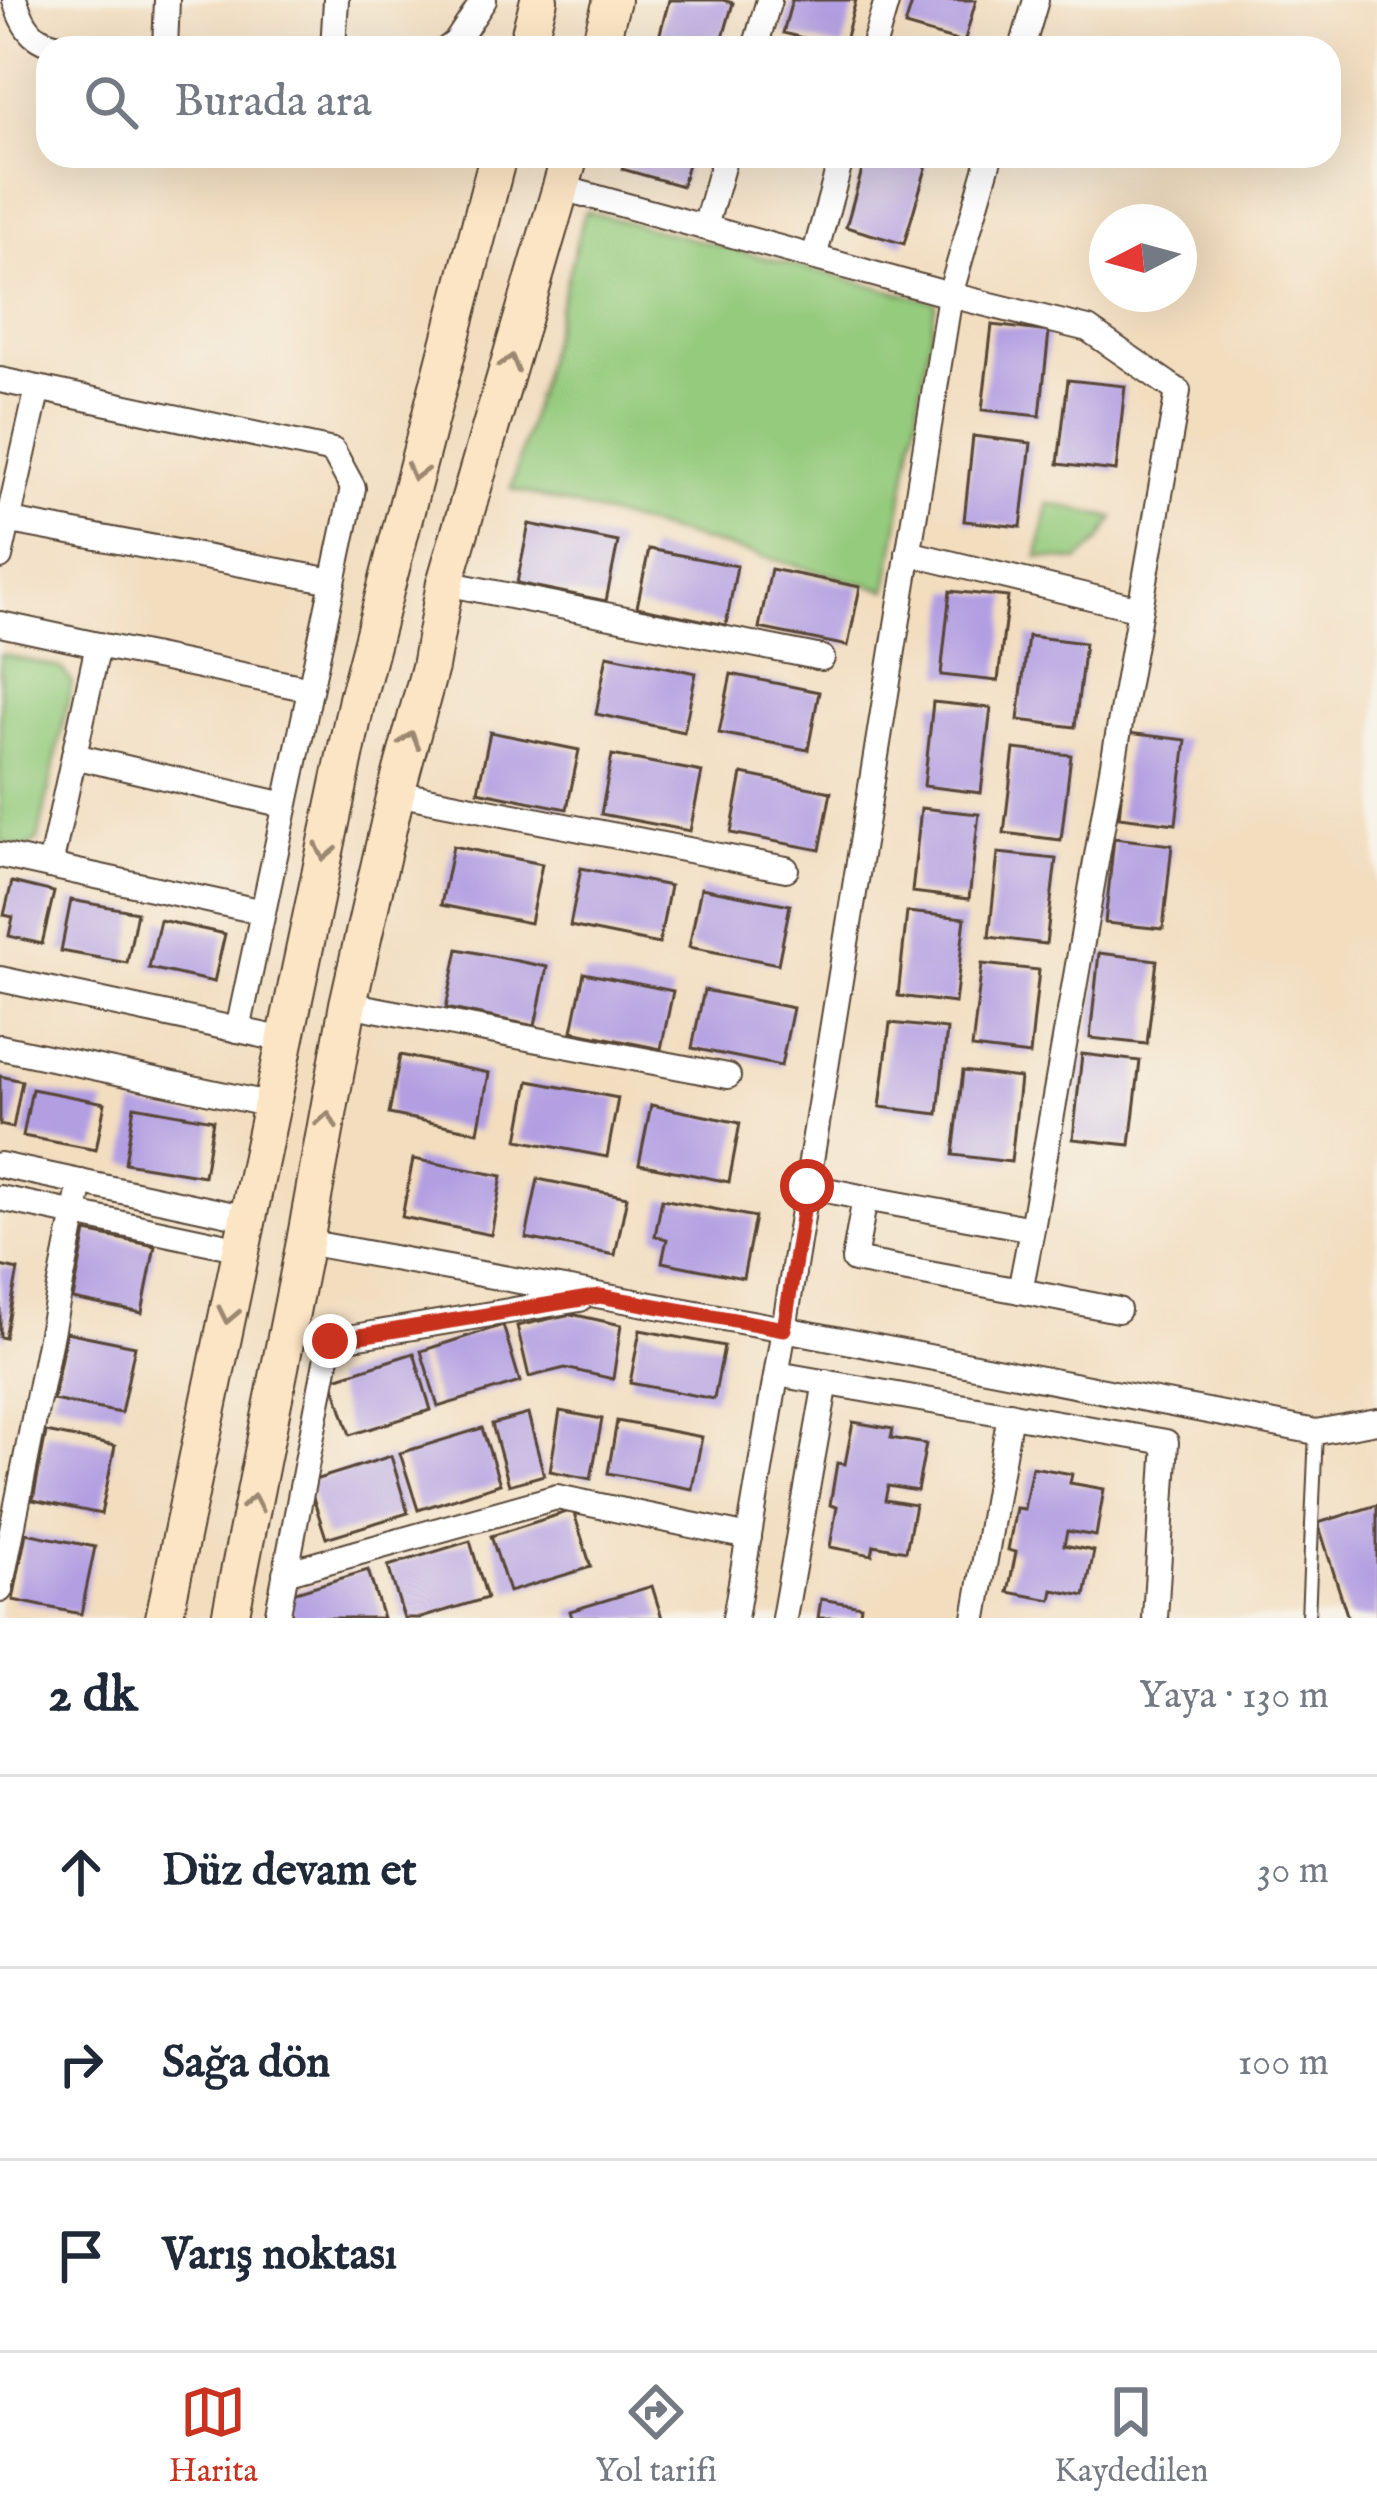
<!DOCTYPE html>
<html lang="tr">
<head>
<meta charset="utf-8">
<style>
  :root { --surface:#fff; --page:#f6f6f7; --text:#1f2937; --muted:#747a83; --line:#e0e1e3; --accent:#c8321e }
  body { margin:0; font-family:"IM FELL English",serif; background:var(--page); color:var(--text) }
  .compass { position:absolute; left:1089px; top:204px; width:108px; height:108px; border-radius:50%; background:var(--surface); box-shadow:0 12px 48px #0002; rotate:264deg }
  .stop { position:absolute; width:36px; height:36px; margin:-27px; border:9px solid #c8321e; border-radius:50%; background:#fff }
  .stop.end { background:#c8321e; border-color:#fff; box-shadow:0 3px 12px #0008 }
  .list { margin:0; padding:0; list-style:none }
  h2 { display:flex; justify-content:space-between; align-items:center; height:156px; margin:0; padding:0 48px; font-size:51px }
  h2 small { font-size:39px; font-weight:400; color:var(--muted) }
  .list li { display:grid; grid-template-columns:78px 1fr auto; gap:36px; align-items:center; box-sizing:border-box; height:192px; padding:0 48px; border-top:3px solid var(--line) }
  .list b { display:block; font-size:45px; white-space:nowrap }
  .list em { font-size:39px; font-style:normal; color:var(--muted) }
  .icon { flex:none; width:66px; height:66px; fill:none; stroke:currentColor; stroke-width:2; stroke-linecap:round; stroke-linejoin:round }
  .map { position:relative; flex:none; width:1377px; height:1618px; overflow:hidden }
  .search { position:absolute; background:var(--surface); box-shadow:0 12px 48px #0002; left:36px; right:36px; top:36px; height:132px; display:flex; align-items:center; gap:30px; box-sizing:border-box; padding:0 42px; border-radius:36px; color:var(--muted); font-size:45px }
  .sheet { height:732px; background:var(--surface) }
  nav { display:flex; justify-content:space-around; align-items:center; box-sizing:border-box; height:168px; border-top:3px solid var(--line); background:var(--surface); font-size:33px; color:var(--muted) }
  nav a { display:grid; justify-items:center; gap:6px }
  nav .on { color:var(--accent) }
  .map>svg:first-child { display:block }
  .green { fill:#94cb7d; stroke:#687a4e; stroke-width:3 }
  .building { fill:#b29fe2 }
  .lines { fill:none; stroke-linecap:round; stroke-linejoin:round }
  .service-casing { stroke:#564536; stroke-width:16 }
  .minor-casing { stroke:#564536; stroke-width:28 }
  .secondary-casing { stroke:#564536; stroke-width:40 }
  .service { stroke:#fff; stroke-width:12 }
  .minor { stroke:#fff; stroke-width:24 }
  .secondary { stroke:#fce5c4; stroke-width:36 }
  .oneway { stroke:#9c8871 }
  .route { stroke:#c8321e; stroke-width:15 }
</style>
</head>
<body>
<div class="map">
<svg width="1377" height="1618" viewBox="0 0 1377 1618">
  <rect width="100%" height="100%" fill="#f7f3e8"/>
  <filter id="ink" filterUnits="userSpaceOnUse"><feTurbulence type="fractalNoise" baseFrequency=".00833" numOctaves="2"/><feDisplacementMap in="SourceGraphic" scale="24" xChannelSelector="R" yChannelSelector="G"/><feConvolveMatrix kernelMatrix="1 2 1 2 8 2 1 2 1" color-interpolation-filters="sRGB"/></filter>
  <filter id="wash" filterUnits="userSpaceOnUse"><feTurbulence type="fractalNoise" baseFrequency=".004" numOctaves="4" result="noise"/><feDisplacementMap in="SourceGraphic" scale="48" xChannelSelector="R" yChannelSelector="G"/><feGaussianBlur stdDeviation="2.7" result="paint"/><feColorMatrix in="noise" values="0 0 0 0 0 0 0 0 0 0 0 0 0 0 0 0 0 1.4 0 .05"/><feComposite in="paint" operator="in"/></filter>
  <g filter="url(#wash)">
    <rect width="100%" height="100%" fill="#f2ddbf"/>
    <g class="green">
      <path d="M 585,211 L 936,302 L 887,590 L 511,489 Z"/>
      <path d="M 1048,503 L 1114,518 L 1101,539 L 1078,561 L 1038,557 Z"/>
      <path d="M 0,654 L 61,668 L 72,682 L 38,840 L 25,848 L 0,842 Z"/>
    </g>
    <g id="blocks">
      <g class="building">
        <path d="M 669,0 L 723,0 L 733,3 L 720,48 L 656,48 Z"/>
        <path d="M 792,0 L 856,0 L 843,48 L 783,33 Z"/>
        <path d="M 913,0 L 976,0 L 964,43 L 905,26 Z"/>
        <path d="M 626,156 L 690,156 L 682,186 L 622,169 Z"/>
        <path d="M 866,156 L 896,156 L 927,165 L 904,244 L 846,227 Z"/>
        <path d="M 992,325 L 1049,332 L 1040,416 L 982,410 Z"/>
        <path d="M 1068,380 L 1125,386 L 1116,471 L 1058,464 Z"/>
        <path d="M 973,436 L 1031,443 L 1021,527 L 964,521 Z"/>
        <path d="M 529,524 L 618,542 L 606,601 L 517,583 Z"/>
        <path d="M 649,549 L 737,566 L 726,625 L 637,607 Z"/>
        <path d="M 771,569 L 860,587 L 848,646 L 759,628 Z"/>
        <path d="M 950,591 L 1008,597 L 998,681 L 941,675 Z"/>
        <path d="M 1028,636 L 1085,643 L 1075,727 L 1018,720 Z"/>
        <path d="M 607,655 L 696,673 L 684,732 L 596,714 Z"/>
        <path d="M 731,674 L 819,692 L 808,750 L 719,733 Z"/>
        <path d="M 933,702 L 991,708 L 981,793 L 924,786 Z"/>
        <path d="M 490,732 L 579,750 L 567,809 L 478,791 Z"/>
        <path d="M 1128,733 L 1186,740 L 1176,824 L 1119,817 Z"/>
        <path d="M 1014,749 L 1071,755 L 1061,840 L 1004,833 Z"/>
        <path d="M 612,755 L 702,772 L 690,831 L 601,814 Z"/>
        <path d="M 742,774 L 831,792 L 820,850 L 731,833 Z"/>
        <path d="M 921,808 L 979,814 L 969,899 L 912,892 Z"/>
        <path d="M 1114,838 L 1172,845 L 1163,929 L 1105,923 Z"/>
        <path d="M 453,846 L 542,864 L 530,923 L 441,905 Z"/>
        <path d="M 998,853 L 1056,859 L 1046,944 L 989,937 Z"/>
        <path d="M 581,868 L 670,886 L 659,944 L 570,926 Z"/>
        <path d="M 12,882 L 54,892 L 42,944 L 9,936 L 13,917 L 4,915 Z"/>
        <path d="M 701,888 L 790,905 L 778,964 L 689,947 Z"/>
        <path d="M 71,900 L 137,912 L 127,963 L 61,951 Z"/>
        <path d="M 907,912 L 965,918 L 955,1003 L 898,996 Z"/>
        <path d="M 160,920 L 225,934 L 214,982 L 149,968 Z"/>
        <path d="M 458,949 L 547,967 L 535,1026 L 446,1008 Z"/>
        <path d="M 1099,953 L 1157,960 L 1147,1044 L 1090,1038 Z"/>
        <path d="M 982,964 L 1039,970 L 1030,1055 L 972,1048 Z"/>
        <path d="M 584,973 L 673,991 L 661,1049 L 572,1031 Z"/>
        <path d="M 704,990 L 793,1008 L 781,1066 L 692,1048 Z"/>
        <path d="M 890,1023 L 947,1029 L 938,1114 L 880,1107 Z"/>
        <path d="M 1082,1054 L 1140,1061 L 1130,1145 L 1073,1139 Z"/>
        <path d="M 400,1055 L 489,1073 L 478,1132 L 389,1114 Z"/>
        <path d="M 963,1071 L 1020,1078 L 1011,1162 L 953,1155 Z"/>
        <path d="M 0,1076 L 22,1081 L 13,1128 L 0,1125 Z"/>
        <path d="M 529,1081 L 618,1098 L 607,1157 L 518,1140 Z"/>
        <path d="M 32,1089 L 105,1103 L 96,1150 L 23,1136 Z"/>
        <path d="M 651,1105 L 740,1123 L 729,1182 L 639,1164 Z"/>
        <path d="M 134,1106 L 213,1120 L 204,1176 L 125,1163 Z"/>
        <path d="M 413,1159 L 502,1176 L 491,1235 L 402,1217 Z"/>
        <path d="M 538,1179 L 627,1197 L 615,1255 L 526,1238 Z"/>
        <path d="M 662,1199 L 755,1217 L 743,1278 L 662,1262 L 667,1239 L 655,1236 Z"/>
        <path d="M 86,1232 L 155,1246 L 142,1313 L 73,1299 Z"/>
        <path d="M 0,1266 L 18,1270 L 5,1338 L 0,1337 Z"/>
        <path d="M 571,1314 L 621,1325 L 613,1379 L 565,1368 L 529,1377 L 517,1326 Z"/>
        <path d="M 503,1325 L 520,1382 L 438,1407 L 421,1351 Z"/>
        <path d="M 640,1330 L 724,1346 L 714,1399 L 630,1383 Z"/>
        <path d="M 66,1332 L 135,1346 L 121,1413 L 53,1400 Z"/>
        <path d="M 414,1353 L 431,1410 L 350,1435 L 332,1379 Z"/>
        <path d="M 560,1411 L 602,1419 L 591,1479 L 550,1471 Z"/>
        <path d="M 528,1414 L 544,1475 L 509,1485 L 492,1424 Z"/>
        <path d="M 617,1421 L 702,1437 L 692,1489 L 608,1473 Z"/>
        <path d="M 853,1422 L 893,1429 L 891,1438 L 926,1444 L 917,1491 L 888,1486 L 885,1500 L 915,1505 L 906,1551 L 874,1545 L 872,1555 L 830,1547 L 837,1507 L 830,1505 L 837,1463 L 845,1464 Z"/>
        <path d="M 482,1428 L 500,1484 L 418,1510 L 400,1453 Z"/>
        <path d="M 46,1432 L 115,1446 L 101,1514 L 33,1500 Z"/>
        <path d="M 391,1456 L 408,1513 L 326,1538 L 308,1482 Z"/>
        <path d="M 1032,1467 L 1072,1474 L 1070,1483 L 1104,1489 L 1096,1536 L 1067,1531 L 1064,1545 L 1094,1551 L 1085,1596 L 1053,1590 L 1051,1600 L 1008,1592 L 1016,1552 L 1008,1550 L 1016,1508 L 1024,1509 Z"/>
        <path d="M 1377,1505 L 1377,1618 L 1348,1618 L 1318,1523 Z"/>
        <path d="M 573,1510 L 591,1567 L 509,1592 L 491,1536 Z"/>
        <path d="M 26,1533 L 95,1547 L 81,1614 L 13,1600 Z"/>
        <path d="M 470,1541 L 487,1598 L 421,1618 L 404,1618 L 388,1566 Z"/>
        <path d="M 368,1570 L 383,1618 L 293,1618 L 286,1595 Z"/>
        <path d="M 652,1586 L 662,1618 L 572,1618 L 570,1611 Z"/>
        <path d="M 821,1599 L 861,1606 L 859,1618 L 818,1618 Z"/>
      </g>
    </g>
  </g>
  <g filter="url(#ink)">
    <use href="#blocks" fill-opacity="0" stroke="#564536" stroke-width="3"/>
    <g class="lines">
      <g class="service-casing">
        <path id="service" d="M 1308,1618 L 1316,1432"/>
      </g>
      <g class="minor-casing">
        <g id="minor">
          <path d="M 15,0 C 26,37 39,45 77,48"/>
          <path d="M 165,48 L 167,0"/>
          <path d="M 333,48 L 336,0"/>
          <path d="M 448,48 L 456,42 L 484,0"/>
          <path d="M 755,48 L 769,0"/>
          <path d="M 873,48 L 887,0"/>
          <path d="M 1022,48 L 1036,0"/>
          <path d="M 562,188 L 950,295 L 1088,329 L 1178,391 L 1032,1229 L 1020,1291 L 854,1260 L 865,1198 L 1032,1229"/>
          <path d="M 705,227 L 725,156"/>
          <path d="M 814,257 L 842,156"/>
          <path d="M 0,380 L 333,451 L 353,488 L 238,1030"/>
          <path d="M 0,519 L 333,581"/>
          <path d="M 908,553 L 1140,609"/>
          <path d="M 0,557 L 38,388"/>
          <path d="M 445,583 L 822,658"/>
          <path d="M 0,624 L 98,645 L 50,866 L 0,855"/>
          <path d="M 98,645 L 310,689"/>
          <path d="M 74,756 L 285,805"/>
          <path d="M 396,793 L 786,869"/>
          <path d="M 50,866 L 263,912"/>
          <path d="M 0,979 L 285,1040"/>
          <path d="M 348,1004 L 728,1076"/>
          <path d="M 0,1047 L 272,1105"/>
          <path d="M 0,1165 L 248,1218"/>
          <path d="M 807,1186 L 865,1198"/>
          <path d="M 0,1198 L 241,1249"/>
          <path d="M 305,1242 L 784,1329 L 1316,1432 L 1377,1421"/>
          <path d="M 1020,1291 L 1118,1310"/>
          <path d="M 777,1374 L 1166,1442 L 1155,1618"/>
          <path d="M 285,1573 L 557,1497 L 749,1537"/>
          <path d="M 0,1590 L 81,1182"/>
          <path d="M 277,1618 L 330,1341 L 580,1299"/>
          <path d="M 735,1618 L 784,1329 L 950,295 L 990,156"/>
          <path d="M 784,1618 L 826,1382"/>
          <path d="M 975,1618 L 1010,1414"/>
        </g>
      </g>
      <g class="secondary-casing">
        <g id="secondary">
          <path d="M 526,48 L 539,0"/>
          <path d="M 599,48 L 612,0"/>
          <path d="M 164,1618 L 357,699 L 498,156"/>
          <path d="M 230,1618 L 305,1242 L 348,1004 L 396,793 L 430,667 L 445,583 L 570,156"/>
        </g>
      </g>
      <use href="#service" class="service"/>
      <use href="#minor" class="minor"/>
      <use href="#secondary" class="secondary"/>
    </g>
    <defs><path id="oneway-chevron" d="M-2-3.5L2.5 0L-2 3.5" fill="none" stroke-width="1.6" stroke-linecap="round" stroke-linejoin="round" transform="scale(3)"/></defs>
    <g class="oneway">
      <use href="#oneway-chevron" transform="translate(510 363) rotate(-74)"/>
      <use href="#oneway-chevron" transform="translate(416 472) rotate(105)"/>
      <use href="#oneway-chevron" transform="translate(410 740) rotate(-75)"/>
      <use href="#oneway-chevron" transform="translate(325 852) rotate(102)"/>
      <use href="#oneway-chevron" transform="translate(327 1120) rotate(-80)"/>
      <use href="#oneway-chevron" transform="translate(228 1315) rotate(102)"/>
      <use href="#oneway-chevron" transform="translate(253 1503) rotate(-79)"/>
    </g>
  </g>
  <g class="lines" filter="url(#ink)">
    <path class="route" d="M 330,1341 L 600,1296 L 784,1329 L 807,1186"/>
  </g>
</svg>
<svg class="compass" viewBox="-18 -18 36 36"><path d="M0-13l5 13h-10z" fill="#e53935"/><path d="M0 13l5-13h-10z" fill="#747a83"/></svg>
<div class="stop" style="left:807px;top:1186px"></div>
<div class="stop end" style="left:330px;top:1341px"></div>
<div class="search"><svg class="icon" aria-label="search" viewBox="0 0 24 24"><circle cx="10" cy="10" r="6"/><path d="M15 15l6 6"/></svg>Burada ara</div>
</div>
<section class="sheet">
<h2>2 dk<small>Yaya · 130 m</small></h2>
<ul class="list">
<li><svg class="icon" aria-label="ahead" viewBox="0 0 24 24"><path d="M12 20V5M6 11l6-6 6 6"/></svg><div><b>Düz devam et</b></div><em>30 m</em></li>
<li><svg class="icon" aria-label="right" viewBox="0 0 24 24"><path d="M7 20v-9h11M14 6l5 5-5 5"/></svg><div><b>Sağa dön</b></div><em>100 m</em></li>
<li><svg class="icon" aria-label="arrive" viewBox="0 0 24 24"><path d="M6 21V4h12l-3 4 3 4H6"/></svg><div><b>Varış noktası</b></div></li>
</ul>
</section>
<nav>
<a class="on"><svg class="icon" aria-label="map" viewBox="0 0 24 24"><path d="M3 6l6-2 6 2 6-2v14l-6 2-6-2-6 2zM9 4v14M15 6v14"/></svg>Harita</a>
<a><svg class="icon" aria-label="directions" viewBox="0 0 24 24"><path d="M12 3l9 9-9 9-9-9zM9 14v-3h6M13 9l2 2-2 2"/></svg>Yol tarifi</a>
<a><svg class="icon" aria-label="saved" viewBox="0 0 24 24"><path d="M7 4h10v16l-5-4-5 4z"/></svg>Kaydedilen</a>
</nav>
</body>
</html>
